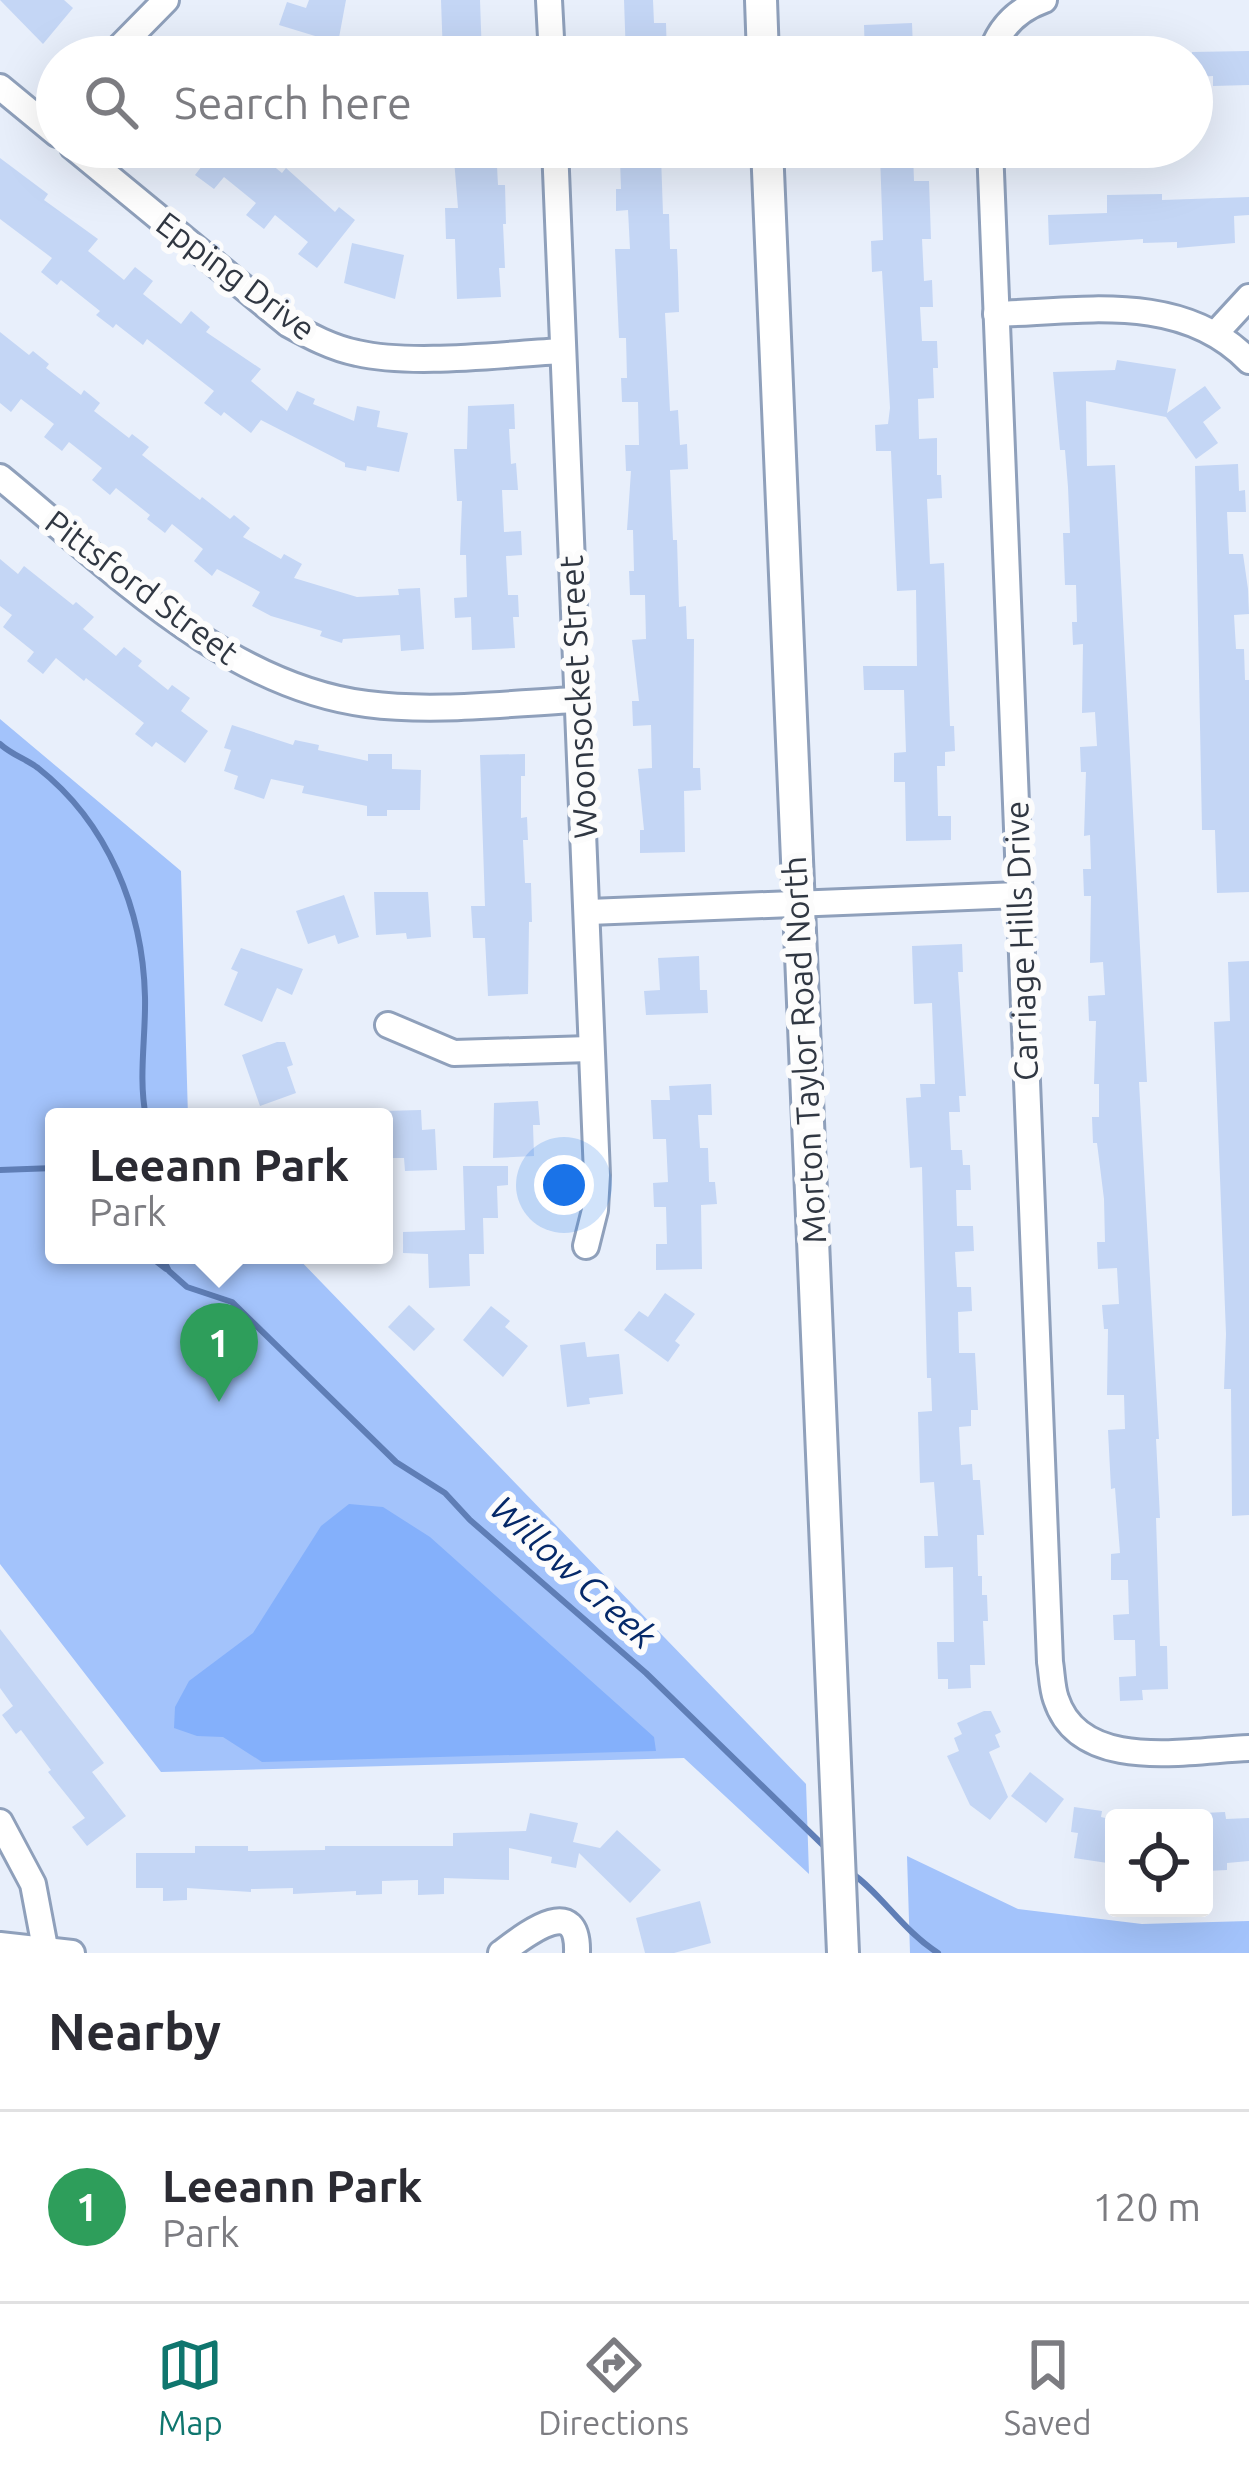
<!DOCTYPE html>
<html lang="en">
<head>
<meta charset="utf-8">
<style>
  :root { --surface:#fff; --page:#f7f7f7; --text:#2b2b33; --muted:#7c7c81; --line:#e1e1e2; --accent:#0f766e }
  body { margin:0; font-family:Ubuntu,sans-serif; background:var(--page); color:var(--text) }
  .controls { position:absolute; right:36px; bottom:36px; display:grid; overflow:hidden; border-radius:12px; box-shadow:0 12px 48px #0002 }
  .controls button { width:108px; height:108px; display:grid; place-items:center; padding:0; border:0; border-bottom:3px solid var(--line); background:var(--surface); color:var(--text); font:60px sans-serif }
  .you { position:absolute; left:564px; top:1185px; width:42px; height:42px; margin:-30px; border:9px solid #fff; border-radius:50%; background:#1a73e8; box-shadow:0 0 0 18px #1a73e833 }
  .badge { display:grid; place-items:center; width:78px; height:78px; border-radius:50%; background:var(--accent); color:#fff; font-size:39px; font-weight:700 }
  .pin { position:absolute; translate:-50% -99px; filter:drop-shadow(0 3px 6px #0008) }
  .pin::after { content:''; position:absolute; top:63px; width:42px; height:36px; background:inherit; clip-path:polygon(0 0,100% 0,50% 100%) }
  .popup { position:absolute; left:45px; top:1108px; width:348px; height:156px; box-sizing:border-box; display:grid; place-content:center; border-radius:12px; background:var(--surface); filter:drop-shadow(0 3px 9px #0005); font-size:39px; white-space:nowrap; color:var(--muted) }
  .popup b { font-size:45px; color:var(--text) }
  .popup::after { content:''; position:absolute; left:50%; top:100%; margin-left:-24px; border:24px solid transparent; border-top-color:var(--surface) }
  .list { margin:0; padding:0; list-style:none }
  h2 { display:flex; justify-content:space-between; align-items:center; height:156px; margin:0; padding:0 48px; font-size:51px }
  h2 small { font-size:39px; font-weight:400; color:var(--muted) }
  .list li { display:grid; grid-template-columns:78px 1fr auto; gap:36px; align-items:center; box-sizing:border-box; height:192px; padding:0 48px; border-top:3px solid var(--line) }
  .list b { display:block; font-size:45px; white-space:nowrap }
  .list p { margin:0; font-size:39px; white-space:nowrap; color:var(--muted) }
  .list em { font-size:39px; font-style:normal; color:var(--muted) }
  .icon { flex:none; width:66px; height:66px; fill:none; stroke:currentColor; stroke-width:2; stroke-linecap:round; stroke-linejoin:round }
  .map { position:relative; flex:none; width:1249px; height:1953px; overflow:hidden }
  .search { position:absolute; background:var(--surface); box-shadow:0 12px 48px #0002; left:36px; right:36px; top:36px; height:132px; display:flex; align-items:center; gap:30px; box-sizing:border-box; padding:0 42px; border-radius:66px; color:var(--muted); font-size:45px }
  .sheet { height:348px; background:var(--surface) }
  nav { display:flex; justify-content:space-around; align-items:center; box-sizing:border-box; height:168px; border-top:3px solid var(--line); background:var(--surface); font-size:33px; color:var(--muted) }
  nav a { display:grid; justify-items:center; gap:6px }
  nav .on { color:var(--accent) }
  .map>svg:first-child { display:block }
  .green { fill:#a3c3fb }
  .forest { fill:#84b0fb }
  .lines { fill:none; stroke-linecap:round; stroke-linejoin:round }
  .stream { stroke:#5f7eb6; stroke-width:6 }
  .building { fill:#c4d6f5 }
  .minor-casing { stroke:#8fa0bb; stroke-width:30 }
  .tertiary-casing { stroke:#8fa0bb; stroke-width:36 }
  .minor { stroke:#fff; stroke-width:24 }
  .tertiary { stroke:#fff; stroke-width:30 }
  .labels { text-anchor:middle; stroke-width:12; stroke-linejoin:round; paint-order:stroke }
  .street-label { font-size:33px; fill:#303742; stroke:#fcfcfc }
  .water-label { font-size:36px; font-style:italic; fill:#052969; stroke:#fcfcfc }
</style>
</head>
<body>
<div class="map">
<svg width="1249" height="1953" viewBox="0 0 1249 1953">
  <rect width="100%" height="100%" fill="#e8effb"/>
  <g class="green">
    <path d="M 0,719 L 181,871 L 188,1117 L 54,1117 L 54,1255 L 295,1255 L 806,1784 L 809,1874 L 684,1758 L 161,1772 L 0,1564 Z"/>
    <path d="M 907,1856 L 1018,1909 L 1142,1924 L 1249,1921 L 1249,1953 L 910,1953 Z"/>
  </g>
  <path class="forest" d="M 349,1504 L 383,1507 L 430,1537 L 654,1737 L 656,1751 L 262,1762 L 223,1737 L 197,1736 L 174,1728 L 175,1707 L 189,1681 L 253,1633 L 321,1526 Z"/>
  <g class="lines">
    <g class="stream">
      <path d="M 0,744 C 12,755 26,759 38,768 C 108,823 143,910 145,997 C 146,1036 138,1078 146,1117"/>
      <path d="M 0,1170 L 54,1168"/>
      <path d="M 148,1255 L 166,1269"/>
      <path d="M 161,1255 L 169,1271 L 187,1287 L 232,1302 L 396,1462 L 445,1493 L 470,1520 L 646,1673 L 827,1849"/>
      <path d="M 849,1871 C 882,1894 902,1930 938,1953"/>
    </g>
  </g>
  <g class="building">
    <path d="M 0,0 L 64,0 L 73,8 L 43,44 Z"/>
    <path d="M 309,0 L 346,0 L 338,43 L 279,25 L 287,2 L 306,8 Z"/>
    <path d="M 441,0 L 480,0 L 482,57 L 443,57 Z"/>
    <path d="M 624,0 L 653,0 L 654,23 L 666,23 L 667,57 L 626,57 Z"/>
    <path d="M 912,23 L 913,49 L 898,49 L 898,57 L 865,57 L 864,25 Z"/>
    <path d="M 1249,51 L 1249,85 L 1213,86 L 1213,76 L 1192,77 L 1192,52 Z"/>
    <path d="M 185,147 L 250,147 L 282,173 L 286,168 L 335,212 L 339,207 L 355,220 L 317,268 L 298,254 L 308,242 L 275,215 L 264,229 L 246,215 L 256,203 L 224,177 L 214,189 L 195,175 L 205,162 Z"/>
    <path d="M 453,147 L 496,147 L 498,185 L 505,185 L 506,224 L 503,224 L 505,268 L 499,268 L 501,297 L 457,299 L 455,239 L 446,239 L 445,208 L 458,208 Z"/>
    <path d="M 913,154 L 914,181 L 929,181 L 931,239 L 922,239 L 924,281 L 932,280 L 933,307 L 920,307 L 922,341 L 937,341 L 938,368 L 933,368 L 934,398 L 918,399 L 919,439 L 937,438 L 937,475 L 941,475 L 942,498 L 927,499 L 930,564 L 944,563 L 950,726 L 954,726 L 955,751 L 945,752 L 945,766 L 937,766 L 938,816 L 951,816 L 951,840 L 906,841 L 905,782 L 894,782 L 894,753 L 906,752 L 904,690 L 864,690 L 863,666 L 917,666 L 916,590 L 897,591 L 891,451 L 876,451 L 875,425 L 888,424 L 890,408 L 882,271 L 872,272 L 871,241 L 883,240 L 880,155 Z"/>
    <path d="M 661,156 L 663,214 L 669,214 L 670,249 L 677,249 L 678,273 L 679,312 L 665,313 L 670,411 L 678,410 L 680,445 L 687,444 L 688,469 L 670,470 L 673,540 L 677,540 L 679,607 L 686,606 L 687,639 L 694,639 L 693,768 L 700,768 L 701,790 L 684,791 L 685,852 L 640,853 L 640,830 L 644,830 L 638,769 L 652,768 L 651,725 L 633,726 L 632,701 L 639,701 L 632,640 L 646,639 L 645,595 L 630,595 L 629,571 L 634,571 L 633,530 L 627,530 L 631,471 L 626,471 L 625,445 L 639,445 L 638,402 L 622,402 L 621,378 L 627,378 L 626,338 L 619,338 L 615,249 L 630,249 L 628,210 L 616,211 L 616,189 L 621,189 L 620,159 Z"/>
    <path d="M 0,158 L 48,194 L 44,200 L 98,239 L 88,251 L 124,280 L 135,267 L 153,281 L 143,294 L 181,324 L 191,311 L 210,327 L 206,332 L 261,369 L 251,381 L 287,411 L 297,391 L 315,399 L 313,404 L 354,421 L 357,406 L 380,411 L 377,427 L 408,433 L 399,472 L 367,466 L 366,471 L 345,467 L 345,463 L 261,420 L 251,433 L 224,412 L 221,416 L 204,403 L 214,391 L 147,339 L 143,345 L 116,324 L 113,328 L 96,315 L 100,311 L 61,280 L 57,285 L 41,272 L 52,258 L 0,219 Z"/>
    <path d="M 1162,194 L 1162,200 L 1249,197 L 1249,215 L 1234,216 L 1235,243 L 1177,248 L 1177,242 L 1143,243 L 1143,239 L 1049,245 L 1048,215 L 1107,213 L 1107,195 Z"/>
    <path d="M 352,243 L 404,255 L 395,299 L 344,283 Z"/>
    <path d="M 0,332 L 29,355 L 33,351 L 49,364 L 46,368 L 81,395 L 84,390 L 100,403 L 94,411 L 129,438 L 132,434 L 149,447 L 142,455 L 200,500 L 202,497 L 230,519 L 234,515 L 250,528 L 243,537 L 281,559 L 284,554 L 302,564 L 294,578 L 357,597 L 399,595 L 398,589 L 420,588 L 424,649 L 401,651 L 400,635 L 343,639 L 342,643 L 320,636 L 322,631 L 271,616 L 252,606 L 260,592 L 217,569 L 212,576 L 194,561 L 203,549 L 172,524 L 165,533 L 147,519 L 150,515 L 116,488 L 110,495 L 92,480 L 102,468 L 69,442 L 62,451 L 44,437 L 54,424 L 21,399 L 11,412 L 0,403 Z"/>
    <path d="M 1117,360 L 1176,369 L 1167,413 L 1205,386 L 1221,408 L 1203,422 L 1218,443 L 1196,459 L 1166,417 L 1086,401 L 1087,466 L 1115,465 L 1147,1082 L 1139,1082 L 1159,1439 L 1156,1439 L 1160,1518 L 1156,1518 L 1160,1646 L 1167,1646 L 1168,1689 L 1142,1690 L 1143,1700 L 1120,1701 L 1119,1677 L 1136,1676 L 1135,1640 L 1114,1640 L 1113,1615 L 1129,1614 L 1128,1580 L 1111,1580 L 1111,1554 L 1120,1553 L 1115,1488 L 1111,1489 L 1108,1430 L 1125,1429 L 1124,1395 L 1107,1395 L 1108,1329 L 1104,1329 L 1102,1305 L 1119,1304 L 1117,1268 L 1098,1269 L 1097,1242 L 1105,1242 L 1104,1199 L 1097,1143 L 1093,1143 L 1092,1117 L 1099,1117 L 1099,1084 L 1094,1084 L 1096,1021 L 1089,1021 L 1088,996 L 1105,995 L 1103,962 L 1090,963 L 1091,896 L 1084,896 L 1083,869 L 1091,869 L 1090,835 L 1084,836 L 1086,772 L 1081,772 L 1080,747 L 1097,746 L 1095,712 L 1082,713 L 1083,644 L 1073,645 L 1072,622 L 1077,622 L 1076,585 L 1065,585 L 1063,533 L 1070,533 L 1068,487 L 1065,450 L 1060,450 L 1053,372 L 1115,370 Z"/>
    <path d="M 514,404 L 515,429 L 509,429 L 511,464 L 516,463 L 518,490 L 502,490 L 504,532 L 521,531 L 522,555 L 506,556 L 508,595 L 518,595 L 519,617 L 513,617 L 515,648 L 472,650 L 471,617 L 455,618 L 454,598 L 467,597 L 466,555 L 460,555 L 462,501 L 457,501 L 454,449 L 467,449 L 468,406 Z"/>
    <path d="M 1238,464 L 1239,491 L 1245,490 L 1246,512 L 1227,512 L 1229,554 L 1243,554 L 1248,589 L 1249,614 L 1234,615 L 1236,649 L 1244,649 L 1245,680 L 1249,680 L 1249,892 L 1217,893 L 1215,830 L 1202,830 L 1195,466 Z"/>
    <path d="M 0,559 L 18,574 L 24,566 L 73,605 L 76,602 L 94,617 L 83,629 L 116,656 L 124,647 L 142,661 L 138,666 L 168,690 L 172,685 L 190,698 L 181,711 L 208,731 L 185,763 L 156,742 L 152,747 L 135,734 L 144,723 L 86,678 L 84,681 L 56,658 L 43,674 L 27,661 L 34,652 L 3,627 L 12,615 L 0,606 Z"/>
    <path d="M 232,725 L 293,745 L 295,740 L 319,745 L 318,750 L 368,761 L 368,754 L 392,754 L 392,769 L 421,770 L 420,810 L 387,810 L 387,816 L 367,816 L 367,806 L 302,793 L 304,786 L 271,779 L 264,799 L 234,789 L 238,776 L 224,771 L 231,750 L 224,748 Z"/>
    <path d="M 525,754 L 525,776 L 521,776 L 521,818 L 527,817 L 528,840 L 523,840 L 525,883 L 531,883 L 532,922 L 529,922 L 528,994 L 488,996 L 485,938 L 473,938 L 471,906 L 485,906 L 480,755 Z"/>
    <path d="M 374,892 L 428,892 L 431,937 L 407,939 L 406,933 L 376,935 Z"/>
    <path d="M 344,895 L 359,937 L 338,944 L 335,935 L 308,944 L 296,911 Z"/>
    <path d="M 962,944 L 963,972 L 958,972 L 966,1096 L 959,1096 L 960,1112 L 949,1112 L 951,1150 L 962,1150 L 963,1165 L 970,1165 L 971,1190 L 956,1190 L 957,1226 L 973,1226 L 974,1251 L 955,1252 L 957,1287 L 971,1287 L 972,1311 L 958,1312 L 959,1353 L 975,1353 L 978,1410 L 971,1410 L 971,1426 L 959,1427 L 961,1465 L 972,1464 L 973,1480 L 980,1480 L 984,1535 L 977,1535 L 978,1576 L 982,1576 L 982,1595 L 987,1595 L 988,1621 L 983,1621 L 985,1665 L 970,1665 L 971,1688 L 948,1689 L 948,1679 L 938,1679 L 937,1642 L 954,1642 L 953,1567 L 925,1568 L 924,1536 L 938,1536 L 934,1482 L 920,1483 L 918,1412 L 932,1411 L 931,1378 L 927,1378 L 922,1167 L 910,1168 L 906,1098 L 921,1097 L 920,1084 L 935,1084 L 932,1003 L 914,1004 L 912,946 Z"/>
    <path d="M 241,948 L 303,969 L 292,995 L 277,988 L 262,1022 L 224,1005 L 238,972 L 231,969 Z"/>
    <path d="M 699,956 L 700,990 L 707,990 L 708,1013 L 646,1015 L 644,991 L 660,990 L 658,958 Z"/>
    <path d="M 1249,961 L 1249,1515 L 1232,1516 L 1231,1389 L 1224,1389 L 1226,1334 L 1214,1022 L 1230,1021 L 1228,962 Z"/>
    <path d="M 277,1042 L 285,1042 L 293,1065 L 287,1067 L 296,1093 L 260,1106 L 242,1055 Z"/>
    <path d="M 711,1084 L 712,1115 L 698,1115 L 700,1148 L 708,1148 L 709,1182 L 715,1182 L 717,1204 L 701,1205 L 702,1269 L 656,1270 L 656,1244 L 667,1244 L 666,1207 L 654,1207 L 653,1183 L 668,1182 L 666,1139 L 653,1139 L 651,1100 L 670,1100 L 669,1086 Z"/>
    <path d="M 538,1101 L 540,1125 L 533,1125 L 534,1156 L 493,1158 L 494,1103 Z"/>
    <path d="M 421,1110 L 422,1130 L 435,1129 L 437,1170 L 405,1171 L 404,1158 L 391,1158 L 390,1134 L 384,1134 L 384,1111 Z"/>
    <path d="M 463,1166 L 508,1166 L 508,1185 L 497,1186 L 498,1218 L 483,1218 L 484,1254 L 469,1254 L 470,1286 L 429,1288 L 428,1254 L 403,1253 L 403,1232 L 465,1230 Z"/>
    <path d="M 665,1293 L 695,1314 L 675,1341 L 680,1345 L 668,1362 L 624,1330 L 639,1311 L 648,1317 Z"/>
    <path d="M 409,1305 L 435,1329 L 414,1351 L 388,1327 Z"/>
    <path d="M 491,1306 L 510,1321 L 505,1327 L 528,1346 L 503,1377 L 463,1340 Z"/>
    <path d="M 585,1342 L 587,1357 L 619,1354 L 623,1394 L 589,1398 L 590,1404 L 567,1407 L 560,1345 Z"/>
    <path d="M 0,1629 L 104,1763 L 92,1772 L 126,1816 L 87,1846 L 72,1827 L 85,1818 L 48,1772 L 51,1770 L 21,1730 L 16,1734 L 2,1715 L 13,1706 L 0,1688 Z"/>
    <path d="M 984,1711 L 991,1711 L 1001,1732 L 995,1735 L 1000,1747 L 989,1752 L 1008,1797 L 990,1820 L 970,1805 L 947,1756 L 959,1751 L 954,1738 L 962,1734 L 957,1723 Z"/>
    <path d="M 1030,1772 L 1064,1799 L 1046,1823 L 1011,1796 Z"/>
    <path d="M 1074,1807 L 1102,1811 L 1101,1817 L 1114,1820 L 1114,1864 L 1074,1858 L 1078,1833 L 1071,1832 Z"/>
    <path d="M 1225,1812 L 1226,1819 L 1249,1818 L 1249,1861 L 1227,1863 L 1227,1870 L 1206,1871 L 1204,1813 Z"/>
    <path d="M 530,1813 L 578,1823 L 573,1842 L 600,1848 L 617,1830 L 661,1870 L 630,1903 L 579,1853 L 576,1868 L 551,1863 L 552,1857 L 509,1848 L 509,1880 L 444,1878 L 444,1894 L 418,1895 L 418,1880 L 382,1881 L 382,1894 L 356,1895 L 356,1891 L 293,1894 L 293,1888 L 251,1889 L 251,1892 L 187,1888 L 187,1900 L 163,1901 L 163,1888 L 136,1888 L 136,1853 L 195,1853 L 195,1846 L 248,1846 L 248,1851 L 325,1850 L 325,1846 L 453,1846 L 453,1833 L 526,1831 Z"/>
    <path d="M 700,1901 L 711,1943 L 674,1953 L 645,1953 L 636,1918 Z"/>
  </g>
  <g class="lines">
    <g class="minor-casing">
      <g id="minor">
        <path d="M 549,0 L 552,57"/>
        <path d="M 110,57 L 166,0"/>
        <path d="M 990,57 C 998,29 1016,10 1044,0"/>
        <path d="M 0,87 L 57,134"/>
        <path d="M 73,147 L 288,324 C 310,336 332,348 357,353 C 414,366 503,354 563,351"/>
        <path d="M 555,147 L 597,1175 L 595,1210 L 586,1246"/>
        <path d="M 990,147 L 1050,1662 C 1052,1674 1052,1688 1056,1699 C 1080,1774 1189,1750 1249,1748"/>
        <path d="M 996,314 C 1083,311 1182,292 1249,361"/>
        <path d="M 1215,334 L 1249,297"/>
        <path d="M 0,477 C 108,565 224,686 367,704 C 436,713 509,703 577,700"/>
        <path d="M 589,912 L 1019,895"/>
        <path d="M 388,1025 L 454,1053 L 590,1049"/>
        <path d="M 0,1822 L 33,1884 L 46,1953"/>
        <path d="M 0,1945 L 72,1953"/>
        <path d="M 501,1953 C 524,1936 579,1891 577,1953"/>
      </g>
    </g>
    <g class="tertiary-casing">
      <g id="tertiary">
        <path d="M 761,0 L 763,57"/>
        <path d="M 767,147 L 843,1953"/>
      </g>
    </g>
    <use href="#minor" class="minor"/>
    <use href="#tertiary" class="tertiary"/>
  </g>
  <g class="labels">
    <g class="street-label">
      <text transform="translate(236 276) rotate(37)" y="12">Epping Drive</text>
      <text transform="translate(142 587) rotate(37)" y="12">Pittsford Street</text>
      <text transform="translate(578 697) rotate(-93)" y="12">Woonsocket Street</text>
      <text transform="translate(1021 941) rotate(-92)" y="12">Carriage Hills Drive</text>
      <text transform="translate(804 1050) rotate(-93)" y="12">Morton Taylor Road North</text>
    </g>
    <g class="water-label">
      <text transform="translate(574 1572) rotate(42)" y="13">Willow Creek</text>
    </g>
  </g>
</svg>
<div class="controls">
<button><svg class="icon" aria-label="locate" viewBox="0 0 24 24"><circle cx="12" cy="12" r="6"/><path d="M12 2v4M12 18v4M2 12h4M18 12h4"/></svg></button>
</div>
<div class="you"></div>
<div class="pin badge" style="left:219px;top:1402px;background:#2e9e5b">1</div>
<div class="popup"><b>Leeann Park</b>Park</div>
<div class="search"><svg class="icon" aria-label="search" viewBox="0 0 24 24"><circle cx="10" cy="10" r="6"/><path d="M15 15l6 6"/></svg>Search here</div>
</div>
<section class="sheet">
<h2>Nearby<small></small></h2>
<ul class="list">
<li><span class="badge" style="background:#2e9e5b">1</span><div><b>Leeann Park</b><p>Park</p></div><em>120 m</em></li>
</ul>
</section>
<nav>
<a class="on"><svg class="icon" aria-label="map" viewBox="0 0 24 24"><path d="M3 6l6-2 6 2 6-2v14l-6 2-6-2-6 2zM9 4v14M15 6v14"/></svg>Map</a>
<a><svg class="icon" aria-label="directions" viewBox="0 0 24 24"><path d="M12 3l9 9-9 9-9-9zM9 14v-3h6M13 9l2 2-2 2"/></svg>Directions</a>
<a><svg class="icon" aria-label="saved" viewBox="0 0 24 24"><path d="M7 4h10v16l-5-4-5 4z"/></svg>Saved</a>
</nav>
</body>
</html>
